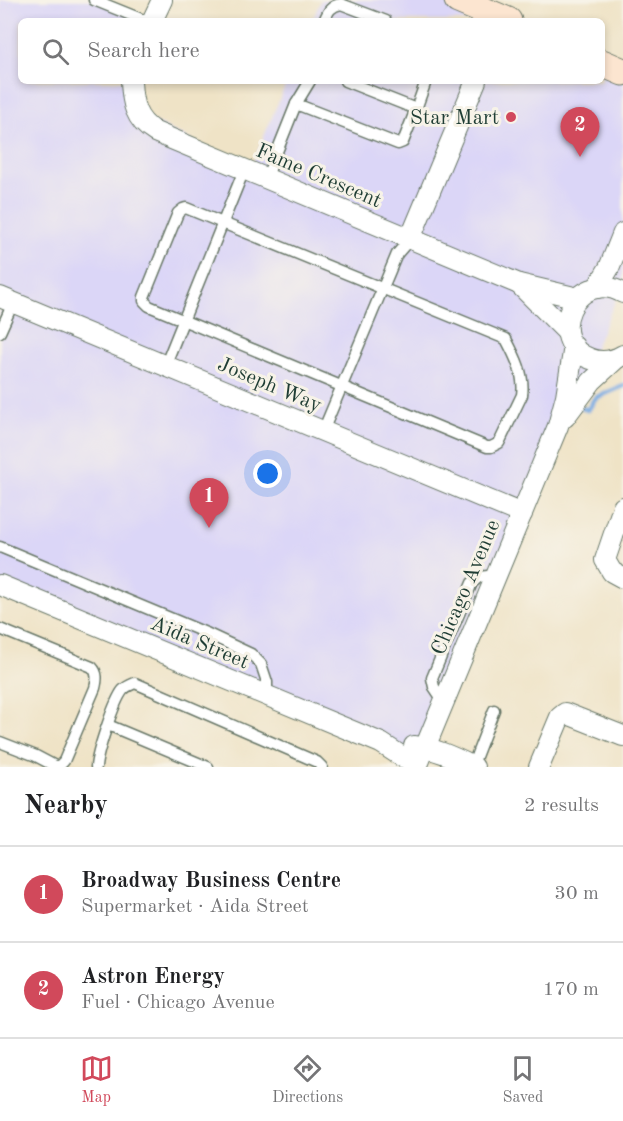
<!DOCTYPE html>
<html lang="en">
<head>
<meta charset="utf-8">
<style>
  :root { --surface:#fff; --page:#f2f2f2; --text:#202124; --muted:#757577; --line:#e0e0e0; --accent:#d1495b }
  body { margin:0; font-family:"Old Standard TT",serif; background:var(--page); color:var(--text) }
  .you { position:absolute; left:268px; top:474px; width:21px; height:21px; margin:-15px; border:4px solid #fff; border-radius:50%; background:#1a73e8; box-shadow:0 0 0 9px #1a73e833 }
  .badge { display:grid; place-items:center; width:39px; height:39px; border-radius:50%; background:var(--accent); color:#fff; font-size:20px; font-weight:700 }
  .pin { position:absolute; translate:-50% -50px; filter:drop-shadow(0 2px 3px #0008) }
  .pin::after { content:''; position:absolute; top:32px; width:21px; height:18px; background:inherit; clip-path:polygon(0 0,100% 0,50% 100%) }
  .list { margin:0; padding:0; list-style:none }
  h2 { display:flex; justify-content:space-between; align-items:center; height:78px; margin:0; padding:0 24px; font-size:26px }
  h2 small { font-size:20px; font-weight:400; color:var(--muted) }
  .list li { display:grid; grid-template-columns:39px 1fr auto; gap:18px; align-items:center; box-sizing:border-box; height:96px; padding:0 24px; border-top:2px solid var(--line) }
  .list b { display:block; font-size:22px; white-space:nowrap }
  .list p { margin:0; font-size:20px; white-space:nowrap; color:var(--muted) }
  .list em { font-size:20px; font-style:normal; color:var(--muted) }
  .icon { flex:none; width:33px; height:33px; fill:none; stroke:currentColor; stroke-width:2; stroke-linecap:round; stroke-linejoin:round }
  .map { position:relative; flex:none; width:623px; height:767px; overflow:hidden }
  .search { position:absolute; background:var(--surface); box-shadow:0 3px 9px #0003; left:18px; right:18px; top:18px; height:66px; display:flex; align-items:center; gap:15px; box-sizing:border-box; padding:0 21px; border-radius:9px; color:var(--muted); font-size:22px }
  .sheet { height:270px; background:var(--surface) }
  nav { display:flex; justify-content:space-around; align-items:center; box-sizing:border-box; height:84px; border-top:2px solid var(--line); background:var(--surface); font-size:16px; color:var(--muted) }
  nav a { display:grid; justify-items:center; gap:3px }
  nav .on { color:var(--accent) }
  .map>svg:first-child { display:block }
  .built { fill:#dbd6f7 }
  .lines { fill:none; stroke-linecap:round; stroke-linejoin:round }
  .stream { stroke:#77aae3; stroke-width:5 }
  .service-casing { stroke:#687767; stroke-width:13 }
  .minor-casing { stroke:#687767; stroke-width:22 }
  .secondary-casing { stroke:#687767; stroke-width:29 }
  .service { stroke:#fff; stroke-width:10 }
  .minor { stroke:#fff; stroke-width:20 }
  .secondary { stroke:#fce5d0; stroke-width:27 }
  .poi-dot { fill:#d1495b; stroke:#f7f3e8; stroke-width:2 }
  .labels { text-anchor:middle; stroke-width:6; stroke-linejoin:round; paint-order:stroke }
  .poi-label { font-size:21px; fill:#1f3d34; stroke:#f7f3e8; text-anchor:end }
  .street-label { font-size:21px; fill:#1f3d34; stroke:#f7f3e8 }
</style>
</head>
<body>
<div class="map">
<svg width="623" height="767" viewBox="0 0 623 767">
  <rect width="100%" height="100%" fill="#f7f3e8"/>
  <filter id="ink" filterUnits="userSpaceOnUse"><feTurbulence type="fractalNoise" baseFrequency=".0167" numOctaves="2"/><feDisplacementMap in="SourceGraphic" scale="12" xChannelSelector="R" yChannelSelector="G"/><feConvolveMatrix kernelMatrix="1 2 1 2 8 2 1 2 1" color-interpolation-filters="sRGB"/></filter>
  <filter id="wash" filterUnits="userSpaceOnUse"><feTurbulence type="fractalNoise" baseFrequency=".008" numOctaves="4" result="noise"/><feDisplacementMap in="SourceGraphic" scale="24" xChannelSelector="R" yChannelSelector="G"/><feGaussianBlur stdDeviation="1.35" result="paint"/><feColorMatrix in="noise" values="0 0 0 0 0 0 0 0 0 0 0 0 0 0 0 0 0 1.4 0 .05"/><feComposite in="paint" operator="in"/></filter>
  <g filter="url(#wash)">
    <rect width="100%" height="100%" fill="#efe3c6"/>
    <g class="built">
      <path d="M 0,0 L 99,0 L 149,21 L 21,21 L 21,81 L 131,81 L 137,113 L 250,170 L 287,81 L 602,81 L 602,63 L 623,72 L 623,283 L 523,514 L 422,759 L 0,584 Z"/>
      <path d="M 321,0 L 452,0 L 501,21 L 312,21 Z"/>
    </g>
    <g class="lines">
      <path class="stream" d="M 582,408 L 588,410 L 595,398 L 623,386"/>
    </g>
  </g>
  <g filter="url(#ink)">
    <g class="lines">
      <g class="service-casing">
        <g id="service">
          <path d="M 94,0 L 146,21"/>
          <path d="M 324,21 C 328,12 330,6 341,4 L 386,21"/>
          <path d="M 345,81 L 416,109 L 426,81"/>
          <path d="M 296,104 L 398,144 L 403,142 L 416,109"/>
          <path d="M 266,179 L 296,104 L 310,81"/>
          <path d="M 186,208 L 506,339 C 515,356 525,375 522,395 L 499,443 L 491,447 L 487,447 L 149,306 L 144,301 L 144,297 L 178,213 L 183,209 Z"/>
          <path d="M 0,332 L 13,303"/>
          <path d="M 165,366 L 244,170"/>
          <path d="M 323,431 L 397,254 L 410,239"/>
          <path d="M 0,547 L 206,633 L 251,654 L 261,664 L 267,682 L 267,696"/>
          <path d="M 0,629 L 92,667 C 98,673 97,680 95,688 L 64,761 L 59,766 L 55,766 L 36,756 L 0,742"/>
          <path d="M 444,702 L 434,687 L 432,678 L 472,583 L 479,577 L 497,575"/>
          <path d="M 108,725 L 208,767"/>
          <path d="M 96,767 C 97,753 114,701 123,690 C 127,686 130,685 135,683 L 317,762 L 322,767"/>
          <path d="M 472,767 L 494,710"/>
        </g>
      </g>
      <g class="minor-casing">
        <g id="minor">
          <path d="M 152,21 L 162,0"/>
          <path d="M 131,81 C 132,103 135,120 155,132 L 519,284 L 578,298"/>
          <path d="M 410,239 L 476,81"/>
          <path d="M 521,286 L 567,332"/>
          <path d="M 597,288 L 609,268 L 623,233"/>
          <path d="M 623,293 C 575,266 542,342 591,359 C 602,363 613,361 623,355"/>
          <path d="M 0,297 L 522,514"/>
          <path d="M 565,417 L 592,381 L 616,359"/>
          <path d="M 623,507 L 605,560 L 612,572 L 623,578"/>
          <path d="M 0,585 L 381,743 L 418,767"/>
          <path d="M 414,746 C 435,748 455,758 474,767"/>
          <path d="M 417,767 L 558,426 L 566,396 L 574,346"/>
          <path d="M 539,767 L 560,717 L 565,713 L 623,736"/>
        </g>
      </g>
      <g class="secondary-casing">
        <g id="secondary">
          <path d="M 458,0 L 508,21"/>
          <path d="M 602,63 L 623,72"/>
        </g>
      </g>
      <use href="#service" class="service"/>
      <use href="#minor" class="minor"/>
      <use href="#secondary" class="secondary"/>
    </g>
  </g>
  <circle class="poi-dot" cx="511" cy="117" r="6"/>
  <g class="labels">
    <g class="poi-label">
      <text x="499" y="124">Star Mart</text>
    </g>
    <g class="street-label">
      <text transform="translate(319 175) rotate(23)" y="7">Fame Crescent</text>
      <text transform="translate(270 384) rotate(23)" y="7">Joseph Way</text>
      <text transform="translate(465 587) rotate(-67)" y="7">Chicago Avenue</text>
      <text transform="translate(200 642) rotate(23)" y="7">Aida Street</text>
    </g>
  </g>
</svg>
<div class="you"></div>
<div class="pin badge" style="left:209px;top:528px">1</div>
<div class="pin badge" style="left:580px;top:157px">2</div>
<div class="search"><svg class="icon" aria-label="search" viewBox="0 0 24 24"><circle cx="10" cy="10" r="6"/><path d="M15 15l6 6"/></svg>Search here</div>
</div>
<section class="sheet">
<h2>Nearby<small>2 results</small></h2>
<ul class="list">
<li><span class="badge">1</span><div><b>Broadway Business Centre</b><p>Supermarket · Aida Street</p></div><em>30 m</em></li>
<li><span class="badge">2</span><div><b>Astron Energy</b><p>Fuel · Chicago Avenue</p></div><em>170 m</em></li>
</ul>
</section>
<nav>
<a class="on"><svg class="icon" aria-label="map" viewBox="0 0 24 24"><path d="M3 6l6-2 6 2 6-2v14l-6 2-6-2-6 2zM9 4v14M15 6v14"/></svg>Map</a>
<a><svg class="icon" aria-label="directions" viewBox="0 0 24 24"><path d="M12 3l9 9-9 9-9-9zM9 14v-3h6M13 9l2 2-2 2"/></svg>Directions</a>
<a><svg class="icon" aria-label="saved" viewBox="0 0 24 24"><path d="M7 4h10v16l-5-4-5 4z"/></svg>Saved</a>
</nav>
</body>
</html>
